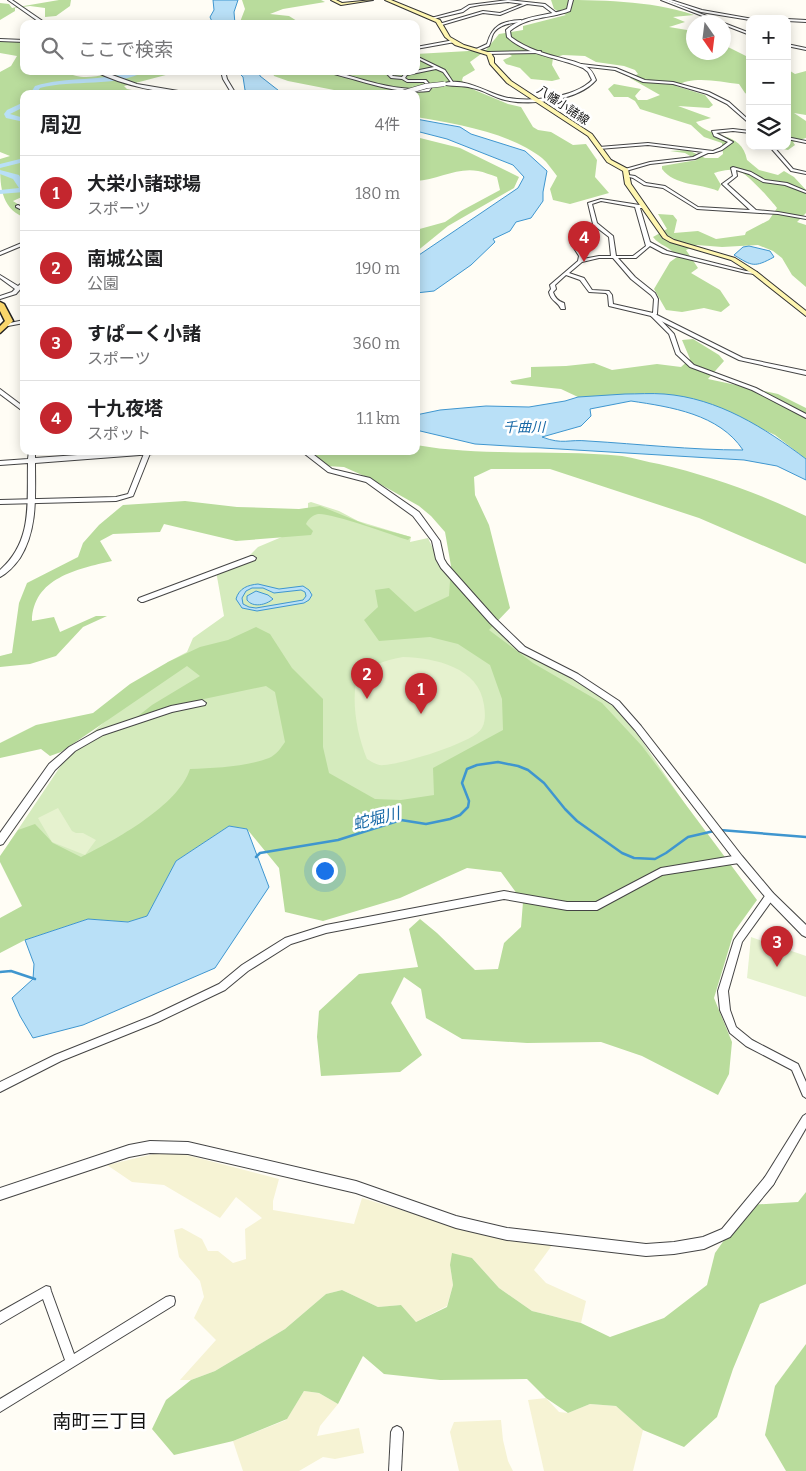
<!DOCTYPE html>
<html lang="ja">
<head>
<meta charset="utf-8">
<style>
  :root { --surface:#fff; --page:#f6f6f6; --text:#202124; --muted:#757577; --line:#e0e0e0; --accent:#c4262e }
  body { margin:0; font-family:Bitter,"Noto Sans JP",serif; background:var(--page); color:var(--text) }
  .controls { position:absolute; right:15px; top:15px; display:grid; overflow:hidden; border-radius:10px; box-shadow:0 2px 12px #0003 }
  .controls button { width:45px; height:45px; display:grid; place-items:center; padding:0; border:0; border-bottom:1px solid var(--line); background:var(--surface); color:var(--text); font:25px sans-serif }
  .compass { position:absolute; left:686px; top:15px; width:45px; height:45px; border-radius:50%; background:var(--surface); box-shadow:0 2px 12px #0003; rotate:166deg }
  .you { position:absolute; left:324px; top:870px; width:18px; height:18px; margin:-12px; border:4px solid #fff; border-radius:50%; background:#1a73e8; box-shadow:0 0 0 8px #1a73e833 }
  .badge { display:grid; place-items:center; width:32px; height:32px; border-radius:50%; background:var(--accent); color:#fff; font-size:16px; font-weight:700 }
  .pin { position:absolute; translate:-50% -41px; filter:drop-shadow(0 1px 2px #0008) }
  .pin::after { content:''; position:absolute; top:26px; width:18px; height:15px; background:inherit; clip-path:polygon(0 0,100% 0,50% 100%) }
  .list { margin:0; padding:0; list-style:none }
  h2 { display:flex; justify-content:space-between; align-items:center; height:65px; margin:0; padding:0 20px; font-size:21px }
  h2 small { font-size:16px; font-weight:400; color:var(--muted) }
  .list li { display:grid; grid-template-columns:32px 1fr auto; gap:15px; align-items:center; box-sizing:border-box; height:75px; padding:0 20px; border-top:1px solid var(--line) }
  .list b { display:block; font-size:19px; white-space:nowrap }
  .list p { margin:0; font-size:16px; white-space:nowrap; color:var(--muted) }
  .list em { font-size:16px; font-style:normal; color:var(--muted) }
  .icon { flex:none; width:28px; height:28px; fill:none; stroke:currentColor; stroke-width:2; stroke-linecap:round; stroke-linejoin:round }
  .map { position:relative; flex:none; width:806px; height:1471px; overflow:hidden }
  .search { position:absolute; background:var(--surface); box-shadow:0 2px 12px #0003; left:20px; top:20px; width:400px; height:55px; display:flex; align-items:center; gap:12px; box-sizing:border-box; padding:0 18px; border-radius:10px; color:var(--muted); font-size:19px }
  .panel { position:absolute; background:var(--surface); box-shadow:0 2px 12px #0003; left:20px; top:90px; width:400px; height:365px; border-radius:10px }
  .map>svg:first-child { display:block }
  .farmland { fill:#f6f3d4 }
  .green { fill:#d5ebbd }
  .forest { fill:#b9dc9c }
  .pitch { fill:#e6f2cf }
  .water { fill:#b9e0f7; stroke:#3f96cf; fill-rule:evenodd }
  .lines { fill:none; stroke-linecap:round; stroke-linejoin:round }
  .stream { stroke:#3f96cf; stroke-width:2.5 }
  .river { fill:#b9e0f7; fill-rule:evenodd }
  .minor-casing { stroke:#444; stroke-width:2 }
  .tertiary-casing { stroke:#444; stroke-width:2 }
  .secondary-casing { stroke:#333; stroke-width:2 }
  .primary-casing { stroke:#222; stroke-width:3 }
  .minor { fill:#fff; fill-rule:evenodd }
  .tertiary { fill:#fff; fill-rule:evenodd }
  .secondary { fill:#fff6b0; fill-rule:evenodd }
  .primary { fill:#f9d66b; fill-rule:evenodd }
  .tertiary-bridge-casing { stroke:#444; stroke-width:5.5; stroke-linecap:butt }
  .tertiary-bridge { stroke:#fff; stroke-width:4.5 }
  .labels { text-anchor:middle; stroke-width:5; stroke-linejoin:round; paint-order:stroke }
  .far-street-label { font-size:12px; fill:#111; stroke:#fff }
  .far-water-label { font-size:14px; font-style:italic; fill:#1768a6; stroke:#fff }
  .water-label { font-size:16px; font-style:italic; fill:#1768a6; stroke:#fff }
  .near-neighbourhood-label { font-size:19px; fill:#111; stroke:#fff }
</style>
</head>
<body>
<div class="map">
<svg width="806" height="1471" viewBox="0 0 806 1471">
  <rect width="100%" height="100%" fill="#fffdf5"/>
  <g class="farmland">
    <path d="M 158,1153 L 179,1153 L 279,1179 L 273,1201 L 273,1210 L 354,1224 L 362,1198 L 467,1230 L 553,1244 L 534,1270 L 546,1283 L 586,1301 L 581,1323 L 532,1311 L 499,1288 L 472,1258 L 450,1265 L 453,1285 L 447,1306 L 416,1322 L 401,1305 L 378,1307 L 342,1290 L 326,1294 L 285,1329 L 215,1371 L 191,1380 L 180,1380 L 216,1340 L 194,1318 L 204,1297 L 200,1281 L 179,1257 L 174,1230 L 182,1228 L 202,1239 L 208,1251 L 218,1251 L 233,1263 L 246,1259 L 245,1229 L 262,1218 L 236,1197 L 220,1218 L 164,1185 L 132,1182 L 107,1165 Z"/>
    <path d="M 304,1391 L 319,1393 L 338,1404 L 320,1426 L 317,1436 L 359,1428 L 364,1453 L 335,1459 L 323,1457 L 299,1471 L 243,1471 L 233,1441 L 286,1420 Z"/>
    <path d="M 546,1398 L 559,1412 L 568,1413 L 590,1404 L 616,1406 L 643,1430 L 633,1471 L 544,1471 L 528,1400 Z"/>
    <path d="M 501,1420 L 503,1440 L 508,1461 L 513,1471 L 459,1471 L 450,1432 L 454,1422 Z"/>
  </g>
  <path class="green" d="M 311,502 L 339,511 L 358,521 L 411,537 L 410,542 L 428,538 L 442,568 L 522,651 L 593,691 L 614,707 L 638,735 L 700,826 L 468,780 L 375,827 L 312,774 L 186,834 L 138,903 L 9,843 L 72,749 L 118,711 L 168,662 L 187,652 L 193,638 L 224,616 L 216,571 L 243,562 L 258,547 L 296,531 L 308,511 L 308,503 Z"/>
  <g class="forest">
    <path d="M 59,0 L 71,0 L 70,6 L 56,16 L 45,17 L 45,8 L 30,6 L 15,8 L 15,11 L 0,20 L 0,3 L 9,4 L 12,8 Z"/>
    <path d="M 242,0 L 321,0 L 325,2 L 283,9 L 270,14 L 289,16 L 297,21 L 297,24 L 243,24 L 240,22 L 245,9 Z"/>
    <path d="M 551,0 C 599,0 649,0 694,15 L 673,17 L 685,22 L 669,27 L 693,31 L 694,52 L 724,52 L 724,45 L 750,58 L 750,96 L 745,93 L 739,84 C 720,82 693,75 676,86 L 705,95 L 713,105 L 709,108 L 678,106 L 711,118 L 696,122 C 709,139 742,130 747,160 L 759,170 L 778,175 L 784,171 L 794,177 L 806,190 L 806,213 L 797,222 L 806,225 L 806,287 L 792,275 L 782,258 L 773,251 L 758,245 L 722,247 L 697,245 L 686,250 L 698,268 L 691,273 L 720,290 L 730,305 L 721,312 L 704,308 L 682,312 L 666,310 L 654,289 L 670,262 L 677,257 C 669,245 661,247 653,237 L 667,229 L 658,214 L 673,215 L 677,220 L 674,233 L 698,231 L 716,239 L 745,235 L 746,232 L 769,220 L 777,208 C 771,200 746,172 737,170 C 730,169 720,171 714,173 L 721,185 L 718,191 C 699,183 675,186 662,169 L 662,166 L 697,160 L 685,153 L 670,151 L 688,150 L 705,158 L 718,158 L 723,154 L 722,143 L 704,137 L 691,125 L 640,109 L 635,101 L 628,97 L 614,97 L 608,89 L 614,84 L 641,89 L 635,96 L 638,100 L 647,100 L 660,95 L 630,78 L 638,74 L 635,70 L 624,66 L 596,62 L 585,56 L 563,55 L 553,58 L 552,65 L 560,79 L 552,81 L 531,79 L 520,68 L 506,64 L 503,60 L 512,56 L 505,51 L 481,54 L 470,62 L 475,70 L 463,77 L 462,80 L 465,86 L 508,104 L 521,107 L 533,127 L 538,130 L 551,132 L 573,145 L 586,144 L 597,160 L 595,177 L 609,193 L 570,204 L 553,200 L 550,189 L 557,176 C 552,170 548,163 542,158 C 511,133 454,123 416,117 L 416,94 L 326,94 L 334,90 L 288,81 L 274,76 L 272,71 L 416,71 L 416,54 L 486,50 L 499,34 L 523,30 L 523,26 L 566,15 L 554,9 Z"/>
    <path d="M 24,40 L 24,71 L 66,71 C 83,84 108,72 127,71 C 145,70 163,71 181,71 L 124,86 L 127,89 L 152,94 L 24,94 L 24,196 L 13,201 L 24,208 L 24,217 C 0,208 0,184 0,159 L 10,156 L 0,152 L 0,72 L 11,66 L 17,56 L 0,53 L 0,41 Z"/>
    <path d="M 787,69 L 795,74 L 806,71 L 806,115 L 794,113 L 806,121 L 806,138 L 793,142 L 795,145 L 788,150 L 778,148 L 787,146 Z"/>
    <path d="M 416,137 L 460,148 L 519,177 L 514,188 L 448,226 L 416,252 L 416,230 L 445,222 L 461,211 L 500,190 L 497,177 C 491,175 484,172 478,171 C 457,167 437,180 416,181 Z"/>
    <path d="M 693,339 L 719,355 L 724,361 L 708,379 L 778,394 L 806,408 L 806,459 L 775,435 L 702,402 L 665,394 L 578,397 L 561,389 L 512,384 L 510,381 L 531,377 L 531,367 L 566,366 L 594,363 L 612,370 L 657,364 L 681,367 L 690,359 L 682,340 Z"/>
    <path d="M 416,445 C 484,457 554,449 622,456 C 634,458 647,462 659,464 C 711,476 758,493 806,516 L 806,564 L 699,518 L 550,469 L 491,469 L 474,477 L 475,495 L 489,525 L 510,608 L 489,630 L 533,663 L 602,703 L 642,746 L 757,900 L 734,932 L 714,998 L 732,1042 L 729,1074 L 718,1095 L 642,1056 L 601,1042 L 527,1043 L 462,1039 L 426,1018 L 421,989 L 404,977 L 391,1003 L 422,1055 L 400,1072 L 321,1076 L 317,1037 L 319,1011 L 359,974 L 418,967 L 409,929 L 420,919 L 437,933 L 475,970 L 498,969 L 504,943 L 521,927 L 523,902 L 501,872 L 467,868 L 400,898 L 323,921 L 285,912 L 279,868 L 247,829 L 229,826 L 176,861 L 147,916 L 128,922 L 88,919 L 25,940 L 0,953 L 0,918 L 22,906 L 0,862 L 0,856 L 18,830 L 35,824 L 53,843 L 81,857 C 114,841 179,805 190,769 C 215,768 245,767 269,758 C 276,755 281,748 285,742 L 275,692 L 266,686 L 166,707 L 133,720 L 152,705 L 200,676 L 187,666 L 61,752 L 50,756 L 41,749 L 0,758 L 0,743 L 36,725 L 93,713 L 130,684 L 168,662 L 200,647 L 228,640 L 256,627 L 270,634 L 292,668 L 323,699 L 323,747 L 329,773 L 375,799 L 401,800 L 434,795 L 433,768 L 503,730 L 502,699 L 490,665 L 458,644 L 430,637 L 379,641 L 364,620 L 378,607 L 375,590 L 389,588 L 415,612 L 449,596 L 451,566 L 445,532 L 431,516 L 419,506 L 371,479 L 344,467 L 325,466 L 309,451 L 416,451 Z"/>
    <path d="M 185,501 L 237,507 L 299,509 L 320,506 L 367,525 L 411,537 L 408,540 C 393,535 329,512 318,514 C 313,515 308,519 306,524 L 313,531 L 311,535 L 236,541 L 164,524 L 160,532 L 113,534 L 100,541 L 112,561 C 77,569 33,578 32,621 L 54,617 L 60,632 L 96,616 L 107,616 L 83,627 L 56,656 L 30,664 L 0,667 L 0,656 L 12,653 L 19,603 L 27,583 L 78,557 L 83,543 L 99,525 L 123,505 Z"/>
    <path d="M 806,1192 L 806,1284 L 760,1304 L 733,1369 L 717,1417 L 684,1447 L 643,1430 L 616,1406 L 590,1404 L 568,1413 L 546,1398 L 527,1379 L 440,1380 L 384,1374 L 363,1356 L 338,1404 L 319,1393 L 304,1391 L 287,1419 L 233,1441 L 174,1455 L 152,1429 L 166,1400 L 191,1380 L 215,1371 L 285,1329 L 326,1294 L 342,1290 L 378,1307 L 401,1305 L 416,1322 L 447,1307 L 453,1285 L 450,1265 L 452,1253 L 472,1258 L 499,1288 L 532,1311 L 581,1323 L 610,1337 L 664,1318 L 707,1285 L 715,1253 L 749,1205 L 798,1202 Z"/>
    <path d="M 806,1344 L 806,1471 L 786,1471 L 765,1435 L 775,1386 Z"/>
  </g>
  <g class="pitch">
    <path d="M 403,657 C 435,658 479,667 484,705 C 485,712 486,721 482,728 C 474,743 402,764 384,765 C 378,766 372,762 367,759 C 357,734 352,706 356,680 C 368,665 386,660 403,657 Z"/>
    <path d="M 58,808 L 72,831 L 76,833 L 83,833 L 96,840 L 85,855 L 52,842 L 38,818 Z"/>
    <path d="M 751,937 L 806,956 L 806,997 L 747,978 Z"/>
  </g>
  <g class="water">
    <path d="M 213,0 L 238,0 L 234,12 L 235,24 L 213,24 L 210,17 L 214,10 Z"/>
    <path d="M 237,71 L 259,71 L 260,76 L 283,94 L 251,94 L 245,90 L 243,77 Z"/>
    <path d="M 416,119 L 460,127 L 471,134 L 525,151 L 547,171 L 543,192 L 543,201 L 531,218 L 516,222 L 510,231 L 493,239 L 495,242 L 471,265 L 434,291 L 416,293 L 416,257 L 518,188 L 524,177 L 513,165 L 447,139 L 416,131 Z"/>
    <path d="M 749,246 L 770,251 L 774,257 C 754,268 752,266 734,255 L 743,247 Z"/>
    <path d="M 625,394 C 638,394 651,393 664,394 C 718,398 765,428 806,459 L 806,480 L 777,466 L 744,460 L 475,444 L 416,430 L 416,415 L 440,410 L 486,406 L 529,407 L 565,401 L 578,397 ZM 631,401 C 671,407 719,414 743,450 C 691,450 639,444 588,441 C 568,439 563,445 542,437 L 581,426 L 591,416 L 590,409 Z"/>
    <path d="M 258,584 L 279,589 L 303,586 L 309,590 L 312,595 L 309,600 L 304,603 L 257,611 L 242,608 L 236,599 C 239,588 248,585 258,584 ZM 252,588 L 263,588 L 274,593 L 301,590 L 305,592 L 306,596 L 303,600 L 256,608 L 249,607 L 243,604 L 242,598 L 246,591 Z"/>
    <path d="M 256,591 L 268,595 L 273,599 C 266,605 253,608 247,600 L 247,596 Z"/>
    <path d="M 229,826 L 247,829 L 269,887 L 215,968 L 83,1025 L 33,1038 L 20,1016 L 12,998 L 33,979 L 34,964 L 25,940 L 88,919 L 128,922 L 147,916 L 176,861 Z"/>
  </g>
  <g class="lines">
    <g class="stream">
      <path d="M 720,830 L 806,837"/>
      <path d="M 256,857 L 260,853 L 338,840 L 401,820 L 426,824 L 450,819 L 460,815 L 468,807 L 469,801 L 462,783 L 467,769 L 477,765 L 498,762 L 518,766 L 528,770 L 544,783 L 565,809 L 577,821 L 622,853 L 634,858 L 655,859 L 666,853 L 688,837 L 714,831"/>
      <path d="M 0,972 L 11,971 L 35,979"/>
    </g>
    <g class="river">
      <path d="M 135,71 L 145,71 C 117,88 72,79 40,88 L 36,94 L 30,94 L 35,86 C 67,76 102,82 135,71 Z"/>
      <path d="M 24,102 L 24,107 L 10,114 L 24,118 L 24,122 L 6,118 L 4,114 L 7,110 Z"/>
      <path d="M 24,158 L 24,162 L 0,168 L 0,164 Z"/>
      <path d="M 0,170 L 19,175 L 24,183 L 24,192 L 0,194 L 0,190 L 19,188 L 13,179 L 0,174 Z"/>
    </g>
    <g class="minor-casing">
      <g id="minor">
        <path d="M 508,0 L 545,4 L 558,14 L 555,15 L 543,6 L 527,4 L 500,15 L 483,13 L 442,25 L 439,24 L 483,11 L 500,13 L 523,4 L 508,2 L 480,5 L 470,7 L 463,12 L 433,19 L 431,18 L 461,10 L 469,5 Z"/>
        <path d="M 661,0 L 666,0 L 722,22 L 718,22 Z"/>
        <path d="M 521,20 L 522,22 C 512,23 499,24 493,34 C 491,38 491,42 489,46 L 477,51 L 474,50 L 487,44 C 492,25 502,21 521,20 Z"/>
        <path d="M 724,23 L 750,33 L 750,35 L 724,25 Z"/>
        <path d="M 0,39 L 24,40 L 24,42 L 0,41 Z"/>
        <path d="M 454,40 L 455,42 L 416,49 L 416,47 Z"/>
        <path d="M 787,44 L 806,48 L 806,50 L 787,46 Z"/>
        <path d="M 541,51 L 540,53 L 488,54 L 486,53 L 488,52 Z"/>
        <path d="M 416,56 L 445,70 L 455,85 L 453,85 L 443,72 L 436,69 L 407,75 L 405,78 L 408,80 L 426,80 L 432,87 L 429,91 C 405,94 380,87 356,80 C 346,77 336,75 326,71 L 333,71 C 364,80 395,91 427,89 L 428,87 L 424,82 L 407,82 L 402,79 L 391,78 L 384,71 L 388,71 L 393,76 L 402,77 L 405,73 L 434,67 L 416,58 Z"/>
        <path d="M 581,64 L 616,68 L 645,80 L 673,82 L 709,92 L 729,102 L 750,121 L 750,124 L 727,104 L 707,94 L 673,84 L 643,82 L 615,70 L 580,66 Z"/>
        <path d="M 221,71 L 225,71 L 227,79 L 236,94 L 232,94 L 223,79 Z"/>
        <path d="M 733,129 L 750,131 L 750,133 L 733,131 L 716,133 L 733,142 L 722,150 L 713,153 L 708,153 L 695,159 L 650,164 L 626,171 L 624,170 L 625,169 L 650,162 L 693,157 L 703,152 L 648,145 L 599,149 L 597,148 L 599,147 L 648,143 L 713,151 L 720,148 L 728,142 L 714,136 L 712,131 Z"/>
        <path d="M 787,137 L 806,141 L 806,143 L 787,139 Z"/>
        <path d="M 769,146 L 773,146 L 793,169 L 806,172 L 806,174 L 791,171 Z"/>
        <path d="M 733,167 L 751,172 L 765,180 L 787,183 L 806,191 L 806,193 L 785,185 L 763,182 L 749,174 L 736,170 L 737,176 L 727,184 L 756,210 L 778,212 L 806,217 L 806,219 L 778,214 L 697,209 L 663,188 L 644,185 L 633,178 L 626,176 L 628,175 L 635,176 L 646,183 L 665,186 L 698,207 L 750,210 L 722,184 L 733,176 L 731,168 Z"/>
        <path d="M 601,199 L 646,206 L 646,208 L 640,208 L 650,242 L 667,251 L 746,271 L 757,272 L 757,273 L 755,274 L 746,273 L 663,253 L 650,246 L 636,258 L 618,258 L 635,277 L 655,293 L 658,299 L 657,314 L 656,315 L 674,334 L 680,352 L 694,365 L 756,388 L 806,414 L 806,418 L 752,390 L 690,367 L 676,354 L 669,334 L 651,316 L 609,306 L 608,295 L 606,293 L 589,292 L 580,280 L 566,275 L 555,285 L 556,289 L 553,292 C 555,298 558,301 564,303 L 565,309 L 561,309 C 558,301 551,302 549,292 L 551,289 L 550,285 L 578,261 L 579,256 L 570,242 L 586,232 L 593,224 L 588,203 ZM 601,201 L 635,207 L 646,246 L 633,256 L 616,256 L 613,236 L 597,223 L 592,204 ZM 596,227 L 609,237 L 611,256 L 599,256 L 583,259 L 583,256 L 575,242 L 589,234 ZM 599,258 L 613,258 L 631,279 L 651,295 L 654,299 L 653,313 L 613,304 L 612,295 L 609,291 L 592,290 L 584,278 L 569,273 L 582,262 Z"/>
        <path d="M 18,205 L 24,208 L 24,211 L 16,207 L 16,206 Z"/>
        <path d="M 24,242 L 24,245 L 0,255 L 0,252 Z"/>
        <path d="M 0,275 L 18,286 L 24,281 L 24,285 L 16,294 L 0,299 L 0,296 L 12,292 L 15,289 L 0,278 Z"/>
        <path d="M 24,320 L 24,323 L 8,326 L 5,324 Z"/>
        <path d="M 145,451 L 151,451 L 133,496 L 116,501 L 0,504 L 0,500 L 116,497 L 128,494 Z"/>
        <path d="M 251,556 L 253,556 L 256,558 L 255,560 L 143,602 L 141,602 L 138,600 L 139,598 Z"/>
        <path d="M 739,855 L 742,857 L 743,859 L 742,861 L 739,863 L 662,875 L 597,910 L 567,910 L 504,899 L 326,933 L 291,944 L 248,971 L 225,990 L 158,1022 L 61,1061 L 0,1092 L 0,1082 L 55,1055 L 152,1016 L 219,984 L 242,965 L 285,938 L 326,925 L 504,891 L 567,902 L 596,902 L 661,868 Z"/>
        <path d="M 770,892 L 773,893 L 774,896 L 773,899 L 742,942 L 728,991 L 730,1010 L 736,1027 L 752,1040 L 798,1064 L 806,1082 L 806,1098 L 803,1096 L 792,1070 L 746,1046 L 730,1033 L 720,1010 L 718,991 L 734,940 L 767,893 Z"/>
        <path d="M 806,1114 L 806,1128 L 773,1185 L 769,1186 L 765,1185 L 764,1181 L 765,1177 L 803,1116 Z"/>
        <path d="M 46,1286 L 50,1287 L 51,1291 L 74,1354 L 166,1297 L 170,1296 L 174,1297 L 175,1301 L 174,1305 L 0,1412 L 0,1399 L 65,1360 L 43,1299 L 0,1324 L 0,1312 Z"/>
        <path d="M 397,1426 L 401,1428 L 403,1432 L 401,1471 L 389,1471 L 391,1432 L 393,1428 Z"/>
      </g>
    </g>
    <g class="tertiary-casing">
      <g id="tertiary">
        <path d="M 8,0 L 12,0 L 47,24 L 42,24 Z"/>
        <path d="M 569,0 L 573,0 L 570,11 C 549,19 528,16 510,31 L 511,37 C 527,49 546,54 565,59 C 572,61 581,63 587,67 C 592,70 594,75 596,80 C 578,101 531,106 505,100 C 493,97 484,90 472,88 C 463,85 451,87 442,84 C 463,76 485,92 504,97 C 528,103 575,98 592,80 L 588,72 L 583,68 C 558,57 528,56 507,37 L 506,30 C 524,14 545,17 567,9 Z"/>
        <path d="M 665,0 L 671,0 L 702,10 L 753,19 L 750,20 L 701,12 Z"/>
        <path d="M 787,19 L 806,20 L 806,22 L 787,21 Z"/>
        <path d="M 94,71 L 101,71 L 137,84 L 196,94 C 162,94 124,86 94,71 Z"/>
        <path d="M 651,314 L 655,314 L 743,358 L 806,371 L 806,375 L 739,360 L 651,316 Z"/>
        <path d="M 0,389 L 24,407 L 24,412 L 0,394 Z"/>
        <path d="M 29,451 L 35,451 L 35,458 L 134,451 L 169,451 L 166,453 L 35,463 C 35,495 38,529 20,558 C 15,565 8,573 0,577 L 0,570 C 33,541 27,503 28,463 L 0,465 L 0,461 L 28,459 Z"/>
        <path d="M 301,451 L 309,451 L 332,469 L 370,478 L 419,512 L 440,541 L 444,559 L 447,564 L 496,619 L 525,647 L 578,674 L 619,701 L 641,726 L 742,856 L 773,893 L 806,925 L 806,937 L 802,935 L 767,899 L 736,862 L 635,730 L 613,705 L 572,678 L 519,651 L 490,623 L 441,568 L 436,559 L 432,541 L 413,516 L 366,482 L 328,472 Z"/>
        <path d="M 202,700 L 206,703 L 205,705 L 172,712 L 103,735 L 75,751 L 55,770 L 3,844 L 0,845 L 0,833 L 49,764 L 69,747 L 97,731 L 171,706 Z"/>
        <path d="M 150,1141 L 188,1142 L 356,1181 L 456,1216 L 507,1228 L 646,1244 L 674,1242 L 703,1237 L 722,1229 L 765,1177 L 769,1175 L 773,1177 L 775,1181 L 773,1185 L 730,1237 L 704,1249 L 674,1254 L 646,1256 L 507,1240 L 456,1228 L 356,1193 L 188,1154 L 150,1153 L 129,1157 L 0,1200 L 0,1188 L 129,1145 Z"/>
      </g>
    </g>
    <g class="secondary-casing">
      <g id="secondary">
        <path d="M 331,0 L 336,0 L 342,3 L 373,0 L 341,5 Z"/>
        <path d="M 385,0 L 391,0 L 440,20 L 450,37 L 464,45 L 491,53 L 494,58 L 494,63 L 511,81 L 592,134 L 611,160 L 628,169 L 631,184 L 667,236 L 674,240 L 735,258 L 757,272 L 806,311 L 806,316 L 753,274 L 731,260 L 670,242 L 663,238 L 625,184 L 623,171 L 607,162 L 588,136 L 507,83 L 490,64 L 487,55 L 455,45 L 445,37 L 436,22 Z"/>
      </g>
    </g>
    <g class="primary-casing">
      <path id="primary" d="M 0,302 L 4,304 L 13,321 L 0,333 L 0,326 L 5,321 L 0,311 Z"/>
    </g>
    <use href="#minor" class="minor"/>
    <use href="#tertiary" class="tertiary"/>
    <use href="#secondary" class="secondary"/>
    <use href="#primary" class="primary"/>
    <g class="tertiary-bridge-casing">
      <path id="tertiary-bridge" d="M 399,94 L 426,86 L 444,84"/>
    </g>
    <use href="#tertiary-bridge" class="tertiary-bridge"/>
  </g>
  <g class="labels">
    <g class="far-street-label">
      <text transform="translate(563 105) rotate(34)" y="4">八幡小諸線</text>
    </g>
    <g class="far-water-label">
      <text x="524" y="432">千曲川</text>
    </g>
    <g class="water-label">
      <text transform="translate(376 818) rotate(-14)" y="6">蛇堀川</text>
    </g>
    <g class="near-neighbourhood-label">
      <text x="100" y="1428">南町三丁目</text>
    </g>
  </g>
</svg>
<div class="controls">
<button>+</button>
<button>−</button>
<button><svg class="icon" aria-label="layers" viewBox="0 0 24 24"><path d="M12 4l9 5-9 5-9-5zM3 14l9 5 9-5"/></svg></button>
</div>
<svg class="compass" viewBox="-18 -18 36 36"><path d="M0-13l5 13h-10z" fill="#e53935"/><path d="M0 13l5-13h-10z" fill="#757577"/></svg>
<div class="you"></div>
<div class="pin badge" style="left:421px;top:714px">1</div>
<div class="pin badge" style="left:367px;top:699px">2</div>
<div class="pin badge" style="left:777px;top:967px">3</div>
<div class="pin badge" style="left:584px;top:262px">4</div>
<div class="search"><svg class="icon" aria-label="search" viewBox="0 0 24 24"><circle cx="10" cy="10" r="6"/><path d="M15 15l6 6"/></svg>ここで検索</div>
<section class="panel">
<h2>周辺<small>4件</small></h2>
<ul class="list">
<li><span class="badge">1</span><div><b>大栄小諸球場</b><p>スポーツ</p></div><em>180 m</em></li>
<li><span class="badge">2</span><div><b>南城公園</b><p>公園</p></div><em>190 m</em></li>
<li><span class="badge">3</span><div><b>すぱーく小諸</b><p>スポーツ</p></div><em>360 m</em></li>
<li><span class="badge">4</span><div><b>十九夜塔</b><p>スポット</p></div><em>1.1 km</em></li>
</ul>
</section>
</div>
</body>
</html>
